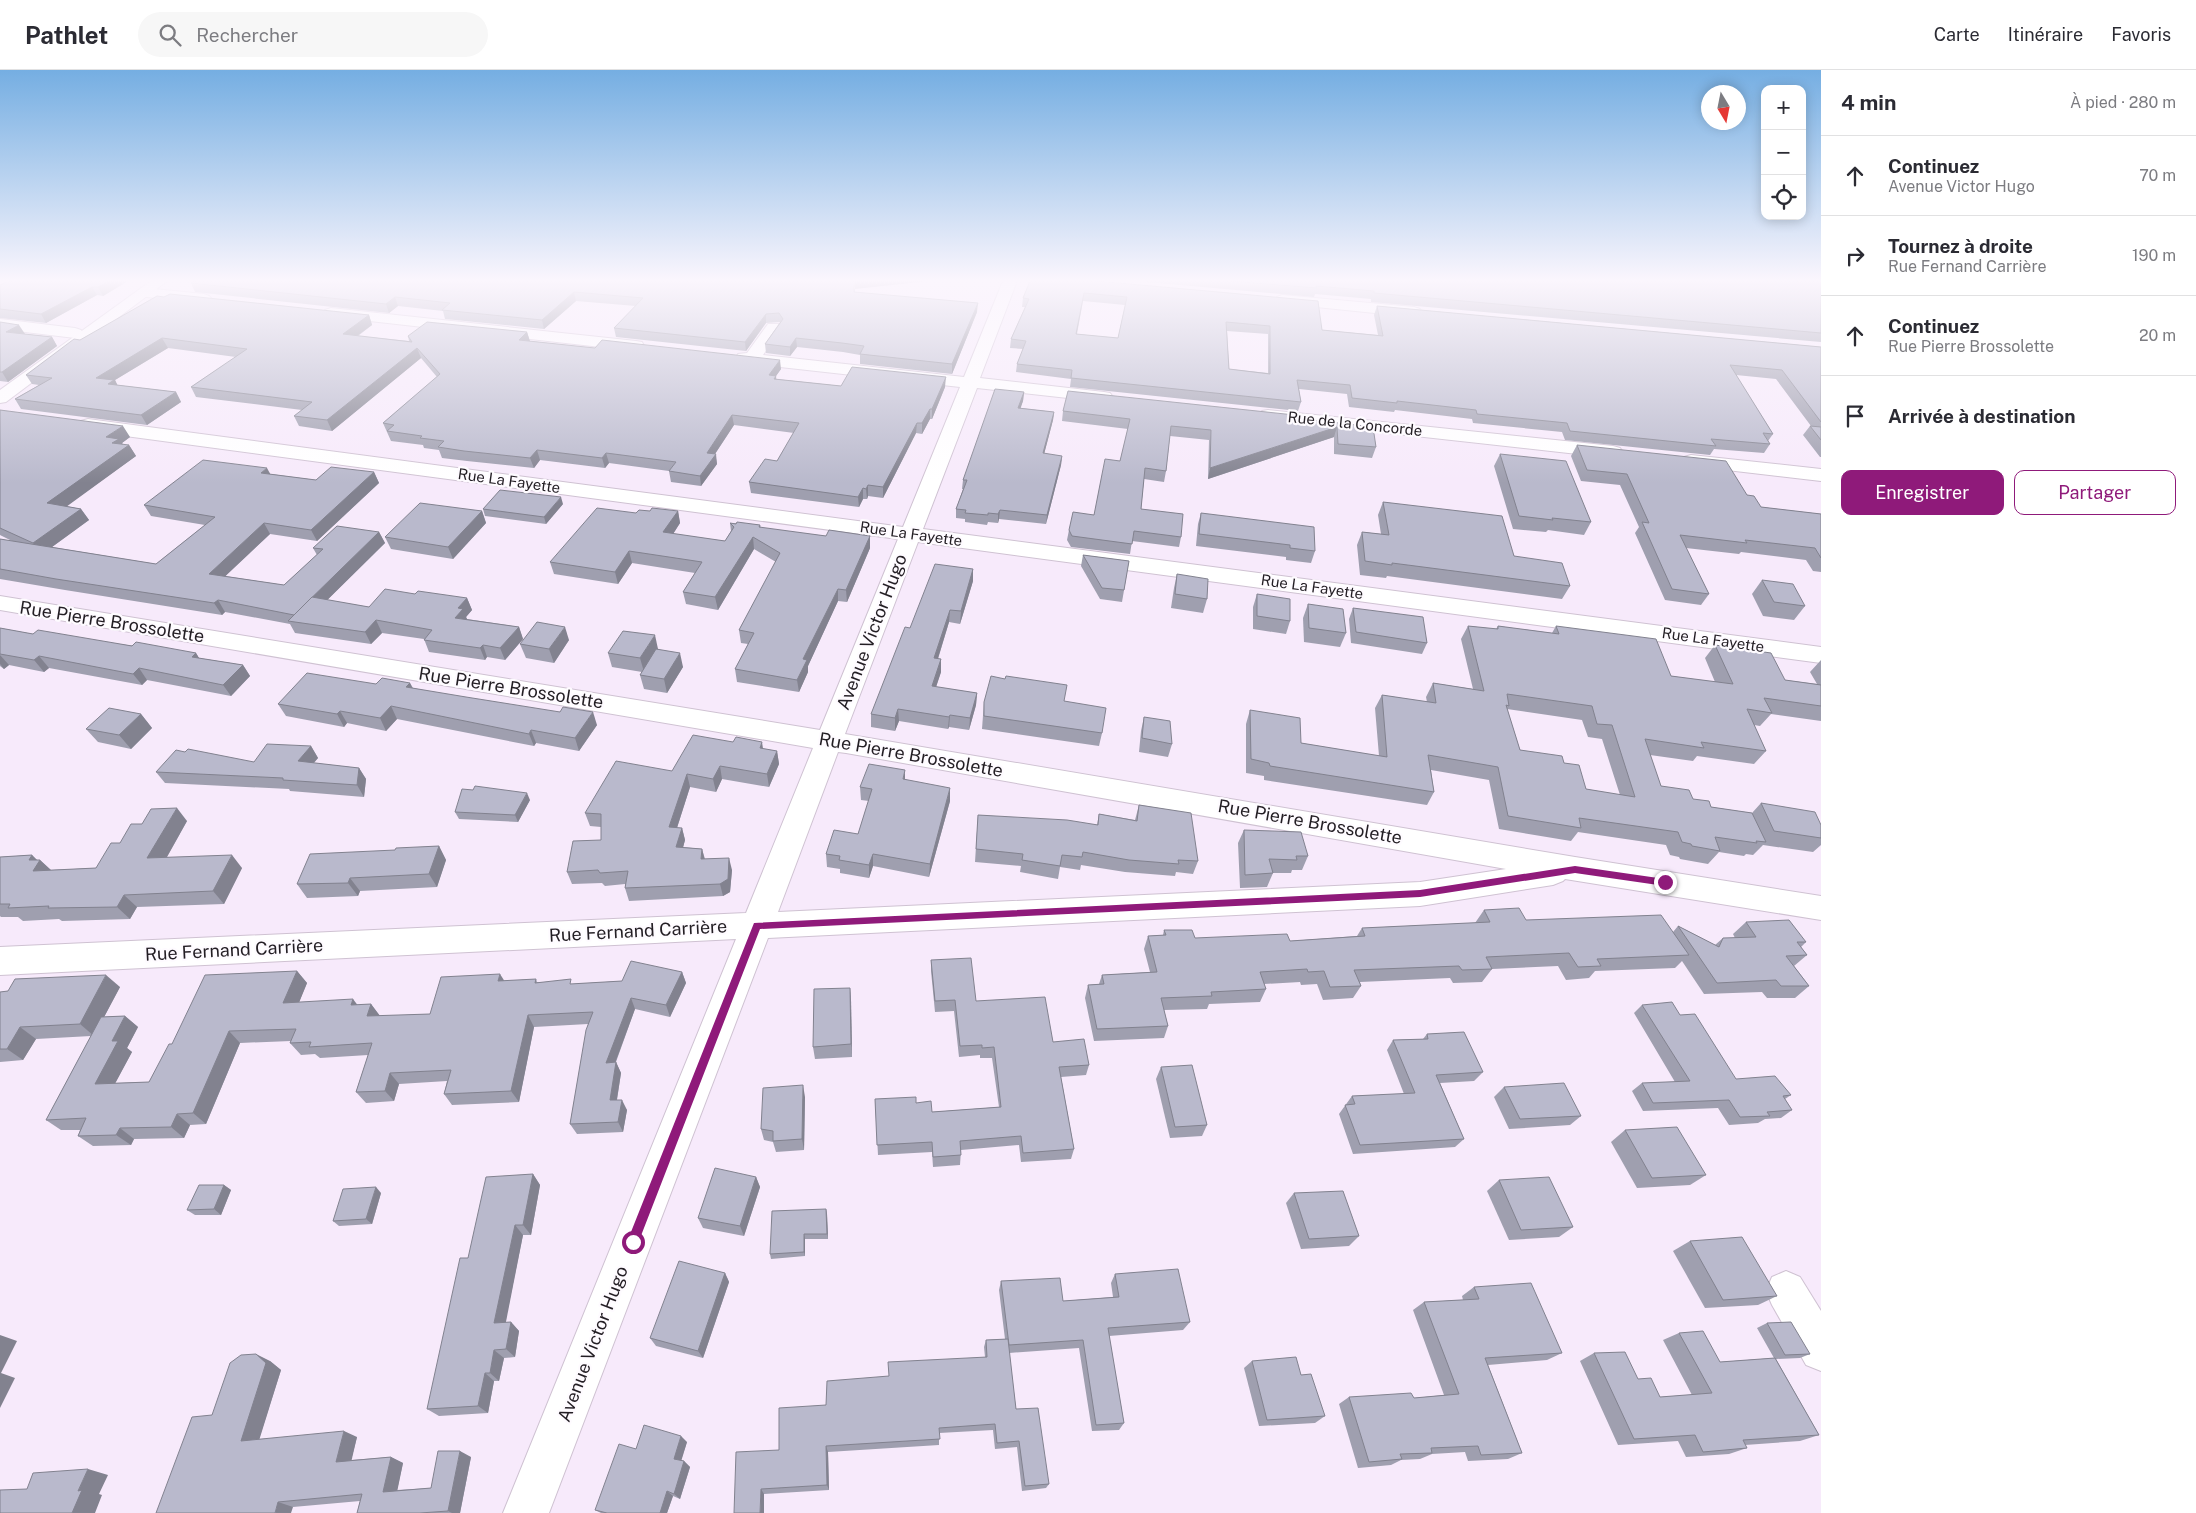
<!DOCTYPE html>
<html lang="fr">
<head>
<meta charset="utf-8">
<style>
  :root { --surface:#fff; --page:#f7f7f7; --text:#2b2b33; --muted:#7c7c81; --line:#e1e1e2; --accent:#8f1a7a }
  body { margin:0; font-family:"Public Sans",sans-serif; background:var(--page); color:var(--text) }
  .controls { position:absolute; right:15px; top:15px; display:grid; overflow:hidden; border-radius:10px; box-shadow:0 2px 12px #0003 }
  .controls button { width:45px; height:45px; display:grid; place-items:center; padding:0; border:0; border-bottom:1px solid var(--line); background:var(--surface); color:var(--text); font:25px sans-serif }
  .compass { position:absolute; left:1701px; top:15px; width:45px; height:45px; border-radius:50%; background:var(--surface); box-shadow:0 2px 12px #0003; rotate:170deg }
  .stop { position:absolute; width:15px; height:15px; margin:-11px; border:4px solid #8f1a7a; border-radius:50%; background:#fff }
  .stop.end { background:#8f1a7a; border-color:#fff; box-shadow:0 1px 5px #0008 }
  .list { margin:0; padding:0; list-style:none }
  h2 { display:flex; justify-content:space-between; align-items:center; height:65px; margin:0; padding:0 20px; font-size:21px }
  h2 small { font-size:16px; font-weight:400; color:var(--muted) }
  .list li { display:grid; grid-template-columns:32px 1fr auto; gap:15px; align-items:center; box-sizing:border-box; height:80px; padding:0 20px; border-top:1px solid var(--line) }
  .list b { display:block; font-size:19px; white-space:nowrap }
  .list p { margin:0; font-size:16px; white-space:nowrap; color:var(--muted) }
  .list em { font-size:16px; font-style:normal; color:var(--muted) }
  .actions { display:flex; gap:10px; padding:15px 20px }
  .actions a { flex:1; padding:11px 0; border:1px solid var(--accent); border-radius:10px; text-align:center; font-size:18px; color:var(--accent) }
  .actions .main { background:var(--accent); color:#fff }
  .icon { flex:none; width:28px; height:28px; fill:none; stroke:currentColor; stroke-width:2; stroke-linecap:round; stroke-linejoin:round }
  .map { position:relative; flex:none; width:1821px; height:1443px; overflow:hidden }
  header { display:flex; align-items:center; gap:30px; box-sizing:border-box; height:70px; padding:0 25px; background:var(--surface); border-bottom:1px solid var(--line) }
  header strong { font-size:24px }
  nav { display:flex; gap:28px; margin-inline-start:auto; font-size:18px }
  .search { width:350px; height:45px; background:var(--page); display:flex; align-items:center; gap:12px; box-sizing:border-box; padding:0 18px; border-radius:28px; color:var(--muted); font-size:19px }
  main { display:flex }
  aside { flex:1; background:var(--surface) }
  .map>svg:first-child { display:block }
  .lines { fill:none; stroke-linecap:round; stroke-linejoin:round }
  .minor-casing { stroke:#cfc2d2; stroke-width:2 }
  .major-casing { stroke:#cfc2d2; stroke-width:2 }
  .minor { fill:#fff; fill-rule:evenodd }
  .major { fill:#fff; fill-rule:evenodd }
  .wall { fill:#9f9faf; fill-rule:evenodd }
  .shaded-wall { fill:#82828f }
  .building { fill:#b9b9cc; stroke:#82828f; fill-rule:evenodd }
  .route { fill:#8f1a7a }
  .labels { text-anchor:middle; stroke-width:4.5; stroke-linejoin:round; paint-order:stroke }
  .far-street-label { font-size:15px; fill:#231e24; stroke:#fefbff }
  .street-label { font-size:18px; fill:#231e24; stroke:#fefbff }
</style>
</head>
<body>
<header>
<strong>Pathlet</strong>
<div class="search"><svg class="icon" aria-label="search" viewBox="0 0 24 24"><circle cx="10" cy="10" r="6"/><path d="M15 15l6 6"/></svg>Rechercher</div>
<nav><a>Carte</a><a>Itinéraire</a><a>Favoris</a></nav>
</header>
<main>
<div class="map">
<svg width="1821" height="1443" viewBox="0 0 1821 1443">
  <rect width="100%" height="100%" fill="#f7eafb"/>
  <g class="lines">
    <g class="minor-casing">
      <g id="minor">
        <path d="M 1003,211 L 1017,211 L 980,308 L 1104,322 L 1110,323 L 1113,327 L 1110,331 L 1104,332 L 977,318 L 923,459 L 1821,577 L 1821,593 L 918,472 L 845,664 L 1575,787 L 1821,826 L 1821,850 L 1565,809 L 1563,811 L 1553,815 L 1420,836 L 768,868 L 549,1443 L 503,1443 L 736,869 L 0,905 L 0,877 L 746,843 L 813,678 L 0,540 L 0,526 L 820,660 L 898,469 L 88,361 L 81,359 L 79,355 L 81,351 L 88,349 L 903,457 L 960,317 L 744,293 L 738,292 L 736,288 L 738,284 L 747,283 L 768,254 L 780,254 L 782,257 L 763,285 L 964,307 ZM 838,682 L 846,683 L 1506,799 L 1420,812 L 778,842 Z"/>
        <path d="M 144,218 L 204,224 L 209,226 L 212,229 L 209,232 L 204,234 L 139,226 L 136,223 L 139,220 Z"/>
        <path d="M 1282,225 L 1414,237 L 1420,239 L 1422,242 L 1420,245 L 1414,247 L 1277,233 L 1274,230 L 1277,227 Z"/>
        <path d="M 331,238 L 636,271 L 642,272 L 644,276 L 642,280 L 636,281 L 325,246 L 323,243 L 325,240 Z"/>
        <path d="M 0,249 L 75,258 L 81,260 L 83,263 L 81,266 L 75,268 L 0,259 Z"/>
        <path d="M 1268,340 L 1613,376 L 1620,378 L 1623,382 L 1620,386 L 1613,388 L 1262,349 L 1259,345 L 1262,341 Z"/>
        <path d="M 1691,385 L 1821,399 L 1821,411 L 1684,395 L 1681,391 L 1684,387 Z"/>
        <path d="M 1786,1201 L 1800,1207 L 1821,1241 L 1821,1301 L 1806,1295 L 1772,1235 L 1766,1221 L 1772,1207 Z"/>
      </g>
    </g>
    <g class="major-casing">
      <path id="major" d="M 151,211 L 167,211 L 6,332 L 0,333 L 0,320 Z"/>
    </g>
    <use href="#minor" class="minor"/>
    <use href="#major" class="major"/>
  </g>
  <g class="wall">
    <path d="M 128,211 L 103,226 L 97,225 L 46,253 L 0,248 L 0,215 Z"/>
    <path d="M 1030,211 L 1322,260 L 1378,265 L 1374,245 L 1377,236 L 1821,277 L 1821,387 L 1820,387 L 1803,365 L 1810,356 L 1811,356 L 1776,309 L 1736,305 L 1773,364 L 1768,371 L 1770,374 L 1764,383 L 1714,379 L 1710,385 L 1565,370 L 1562,362 L 1473,353 L 1472,349 L 1395,340 L 1394,342 L 1349,337 L 1347,324 L 1299,319 L 1301,332 L 1298,341 L 1070,317 L 1071,309 L 1016,302 L 1017,294 L 1023,279 L 1010,278 L 1011,269 L 1025,237 L 1022,237 L 1023,228 ZM 1083,231 L 1125,235 L 1118,268 L 1077,264 ZM 1227,261 L 1268,264 L 1268,303 L 1229,299 Z"/>
    <path d="M 1136,211 L 1821,211 L 1821,272 L 1371,232 L 1371,229 L 1315,224 L 1314,227 Z"/>
    <path d="M 191,213 L 855,219 L 855,222 L 977,242 L 952,304 L 860,294 L 860,285 L 843,282 L 797,277 L 790,286 L 766,283 L 765,274 L 780,252 L 766,253 L 746,281 L 616,267 L 614,258 L 636,236 L 576,231 L 544,259 L 445,249 L 443,241 L 398,236 L 389,243 L 195,222 Z"/>
    <path d="M 369,245 L 372,255 L 358,266 L 409,271 L 408,266 L 527,262 L 530,271 L 781,299 L 776,306 L 776,309 L 841,316 L 945,317 L 932,349 L 930,349 L 922,364 L 916,363 L 883,428 L 868,426 L 867,429 L 863,429 L 859,437 L 751,423 L 749,412 L 777,391 L 794,363 L 734,355 L 715,384 L 717,394 L 701,416 L 671,412 L 669,401 L 609,393 L 605,398 L 540,390 L 534,398 L 467,391 L 442,388 L 439,380 L 424,378 L 423,375 L 391,371 L 383,353 L 437,307 L 421,288 L 332,361 L 299,356 L 294,346 L 302,340 L 196,327 L 191,317 L 236,287 L 168,278 L 115,310 L 117,315 L 176,322 L 181,332 L 147,355 L 21,339 L 15,329 L 39,315 L 32,314 L 26,305 L 80,270 Z"/>
    <path d="M 0,252 L 25,264 L 52,267 L 57,276 L 8,312 L 0,311 Z"/>
    <path d="M 1024,322 L 1023,331 L 1020,338 L 1054,342 L 1053,350 L 1044,384 L 1062,386 L 1061,395 L 1046,454 L 999,449 L 998,453 L 988,452 L 987,455 L 965,452 L 965,449 L 956,448 L 956,439 L 963,419 L 962,419 L 963,410 Z"/>
    <path d="M 0,340 L 130,367 L 122,373 L 123,375 L 129,375 L 136,386 L 66,436 L 81,439 L 89,450 L 52,477 L 156,494 L 205,455 L 151,446 L 144,435 L 271,404 L 316,410 L 374,402 L 379,413 L 317,471 L 270,464 L 225,506 L 284,515 L 317,485 L 313,478 L 379,462 L 385,473 L 327,530 L 369,537 L 415,524 L 467,528 L 472,540 L 466,547 L 467,549 L 519,557 L 523,569 L 505,590 L 487,587 L 485,590 L 429,582 L 424,569 L 382,563 L 371,574 L 295,563 L 290,554 L 225,542 L 222,545 L 65,520 L 0,509 L 0,469 L 12,471 L 0,465 Z"/>
    <path d="M 1063,341 L 1304,349 L 1373,357 L 1376,377 L 1372,388 L 1334,384 L 1334,367 L 1208,409 L 1209,370 L 1170,366 L 1166,401 L 1164,412 L 1144,409 L 1141,439 L 1181,467 L 1179,477 L 1132,471 L 1130,484 L 1071,477 L 1067,470 L 1069,460 L 1094,445 L 1120,391 L 1128,359 L 1062,351 Z"/>
    <path d="M 1577,375 L 1747,425 L 1761,437 L 1821,444 L 1821,502 L 1813,501 L 1806,490 L 1741,482 L 1739,484 L 1686,478 L 1709,524 L 1701,535 L 1665,530 L 1635,463 L 1639,457 L 1620,415 L 1581,411 L 1571,386 Z"/>
    <path d="M 1500,384 L 1591,452 L 1584,465 L 1548,460 L 1546,462 L 1513,459 L 1494,396 Z"/>
    <path d="M 1383,432 L 1514,486 L 1570,516 L 1562,529 L 1387,506 L 1386,508 L 1360,505 L 1357,475 L 1362,462 L 1381,464 L 1378,445 Z"/>
    <path d="M 563,434 L 546,454 L 485,446 L 483,439 Z"/>
    <path d="M 482,441 L 486,453 L 453,489 L 391,479 L 385,467 Z"/>
    <path d="M 650,441 L 678,441 L 680,453 L 673,464 L 725,471 L 731,461 L 730,453 L 760,455 L 761,458 L 826,466 L 870,466 L 870,478 L 847,532 L 838,531 L 808,596 L 808,602 L 799,622 L 737,612 L 735,599 L 748,574 L 741,573 L 739,560 L 776,492 L 754,479 L 718,540 L 686,534 L 683,522 L 695,503 L 632,493 L 618,514 L 554,504 L 550,492 L 636,443 Z"/>
    <path d="M 1201,443 L 1315,481 L 1311,493 L 1286,490 L 1286,487 L 1196,476 L 1198,454 Z"/>
    <path d="M 1083,485 L 1129,491 L 1122,532 L 1100,529 L 1081,496 Z"/>
    <path d="M 973,499 L 973,511 L 960,554 L 949,552 L 938,589 L 941,589 L 941,602 L 936,617 L 977,623 L 976,635 L 969,660 L 949,657 L 948,659 L 899,651 L 895,661 L 871,657 L 871,644 L 910,558 Z"/>
    <path d="M 1177,504 L 1207,529 L 1203,543 L 1171,538 L 1174,518 Z"/>
    <path d="M 1762,510 L 1805,536 L 1794,550 L 1763,546 L 1752,524 Z"/>
    <path d="M 1257,524 L 1290,551 L 1286,564 L 1253,559 L 1253,537 Z"/>
    <path d="M 1308,534 L 1346,563 L 1340,577 L 1304,572 L 1303,548 Z"/>
    <path d="M 1353,538 L 1427,573 L 1422,584 L 1351,573 L 1349,549 Z"/>
    <path d="M 1468,556 L 1496,559 L 1498,556 L 1552,563 L 1556,556 L 1671,606 L 1715,612 L 1705,588 L 1715,575 L 1785,610 L 1817,614 L 1810,602 L 1821,590 L 1821,651 L 1771,644 L 1760,656 L 1754,655 L 1766,681 L 1754,694 L 1697,686 L 1693,691 L 1650,685 L 1661,716 L 1711,737 L 1752,743 L 1761,733 L 1821,755 L 1821,775 L 1813,782 L 1763,775 L 1753,785 L 1746,784 L 1744,786 L 1719,782 L 1708,794 L 1680,789 L 1679,787 L 1670,785 L 1666,775 L 1578,762 L 1571,771 L 1499,759 L 1489,710 L 1431,700 L 1434,722 L 1427,735 L 1264,710 L 1264,706 L 1246,703 L 1246,654 L 1250,640 L 1301,673 L 1379,686 L 1375,638 L 1382,625 L 1427,632 L 1426,627 L 1433,613 L 1473,619 L 1461,569 ZM 1507,639 L 1582,650 L 1588,667 L 1602,669 L 1620,725 L 1586,719 L 1564,693 L 1520,680 Z"/>
    <path d="M 0,558 L 33,564 L 196,583 L 199,588 L 243,595 L 250,606 L 231,626 L 147,610 L 142,615 L 49,598 L 44,602 L 9,595 L 4,599 L 0,596 Z"/>
    <path d="M 569,570 L 554,593 L 526,588 L 520,574 Z"/>
    <path d="M 658,579 L 683,597 L 667,623 L 644,619 L 640,605 L 642,602 L 612,597 L 608,583 Z"/>
    <path d="M 410,613 L 413,618 L 597,655 L 579,681 L 536,673 L 534,676 L 397,649 L 386,661 L 347,653 L 344,657 L 286,646 L 278,634 L 376,614 Z"/>
    <path d="M 1064,631 L 1102,663 L 1099,676 L 982,659 L 984,632 Z"/>
    <path d="M 141,644 L 152,658 L 131,679 L 98,672 L 86,659 Z"/>
    <path d="M 1144,647 L 1172,674 L 1168,687 L 1139,682 L 1141,661 Z"/>
    <path d="M 311,676 L 318,688 L 314,693 L 359,698 L 366,709 L 364,727 L 290,721 L 289,719 L 165,713 L 156,702 L 254,692 Z"/>
    <path d="M 763,679 L 777,681 L 779,694 L 769,717 L 722,709 L 716,722 L 690,717 L 677,758 L 682,758 L 685,770 L 683,777 L 702,779 L 705,789 L 732,800 L 730,822 L 723,826 L 629,831 L 625,818 L 625,814 L 605,816 L 602,813 L 572,814 L 567,802 L 601,770 L 601,757 L 590,756 L 585,743 L 672,701 Z"/>
    <path d="M 905,709 L 950,731 L 929,807 L 873,796 L 869,808 L 840,803 L 840,799 L 827,797 L 826,784 L 858,764 L 869,731 L 861,730 L 860,717 Z"/>
    <path d="M 530,730 L 518,752 L 459,749 L 455,742 Z"/>
    <path d="M 1139,735 L 1198,791 L 1193,804 L 1176,802 L 1175,806 L 1125,802 L 1081,795 L 1080,800 L 1060,797 L 1058,809 L 1020,802 L 1021,796 L 975,792 L 978,745 L 1097,755 L 1099,744 L 1135,750 Z"/>
    <path d="M 187,751 L 167,787 L 242,798 L 224,834 L 137,837 L 130,849 L 62,851 L 59,849 L 23,851 L 18,847 L 1,847 L 0,846 L 0,787 L 32,785 L 37,790 L 40,790 L 51,800 L 96,798 L 120,773 L 142,754 Z"/>
    <path d="M 1244,760 L 1308,786 L 1302,800 L 1292,800 L 1291,803 L 1273,803 L 1267,817 L 1240,818 L 1238,773 Z"/>
    <path d="M 439,776 L 446,790 L 437,817 L 360,821 L 358,826 L 307,828 L 297,814 L 395,780 Z"/>
    <path d="M 1484,840 L 1526,850 L 1673,862 L 1678,856 L 1715,875 L 1723,868 L 1735,868 L 1733,864 L 1746,852 L 1806,872 L 1801,877 L 1807,885 L 1794,896 L 1809,916 L 1795,928 L 1767,928 L 1762,922 L 1704,924 L 1682,891 L 1675,898 L 1595,901 L 1589,908 L 1566,910 L 1558,896 L 1492,899 L 1482,912 L 1453,913 L 1450,908 L 1360,912 L 1361,916 L 1353,928 L 1323,930 L 1317,914 L 1301,915 L 1300,912 L 1264,914 L 1266,919 L 1260,932 L 1209,934 L 1207,939 L 1164,940 L 1168,956 L 1164,968 L 1094,971 L 1085,928 L 1088,915 L 1099,914 L 1102,905 L 1150,902 L 1144,879 L 1148,866 L 1163,865 L 1164,860 L 1195,868 L 1290,871 L 1357,866 L 1362,858 L 1475,853 Z"/>
    <path d="M 931,890 L 976,931 L 1053,972 L 1089,995 L 1086,1005 L 1061,1007 L 1074,1079 L 1071,1089 L 1021,1092 L 1019,1075 L 961,1080 L 960,1095 L 933,1097 L 932,1082 L 878,1085 L 875,1029 L 916,1033 L 932,1042 L 999,1037 L 992,988 L 980,988 L 980,985 L 959,987 L 954,941 L 935,942 L 931,901 Z"/>
    <path d="M 297,901 L 307,913 L 299,932 L 357,935 L 371,934 L 380,946 L 430,944 L 504,911 L 536,909 L 537,912 L 573,914 L 622,911 L 682,902 L 686,913 L 670,947 L 635,939 L 616,992 L 621,1003 L 617,1030 L 627,1040 L 623,1062 L 577,1064 L 570,1054 L 588,954 L 534,957 L 519,1032 L 452,1035 L 444,1024 L 447,1011 L 399,1014 L 394,1031 L 366,1033 L 356,1022 L 368,985 L 320,988 L 315,984 L 301,985 L 290,973 L 291,971 L 240,973 L 206,1054 L 190,1055 L 184,1068 L 134,1069 L 131,1075 L 93,1076 L 78,1066 L 80,1060 L 61,1060 L 46,1050 L 91,966 L 36,969 L 23,990 L 0,992 L 0,922 L 120,917 L 104,947 L 125,946 L 138,957 L 127,978 L 132,982 L 115,1013 L 149,1012 L 172,974 Z"/>
    <path d="M 850,918 L 851,930 L 852,987 L 815,989 L 813,977 Z"/>
    <path d="M 1642,935 L 1736,1009 L 1791,1025 L 1785,1029 L 1792,1040 L 1781,1048 L 1765,1049 L 1758,1053 L 1729,1055 L 1718,1038 L 1643,1041 L 1632,1021 L 1642,1013 L 1675,1012 L 1634,943 Z"/>
    <path d="M 1427,964 L 1483,1002 L 1474,1011 L 1440,1013 L 1464,1069 L 1455,1077 L 1353,1084 L 1339,1044 L 1352,1026 L 1404,1024 L 1387,980 L 1393,970 L 1423,969 Z"/>
    <path d="M 1161,997 L 1207,1055 L 1202,1066 L 1170,1068 L 1156,1009 Z"/>
    <path d="M 1504,1017 L 1581,1046 L 1570,1055 L 1509,1059 L 1494,1027 Z"/>
    <path d="M 805,1027 L 804,1080 L 776,1082 L 773,1072 L 764,1070 L 761,1059 Z"/>
    <path d="M 1625,1060 L 1706,1105 L 1690,1115 L 1637,1118 L 1611,1072 Z"/>
    <path d="M 533,1104 L 540,1115 L 531,1165 L 523,1165 L 505,1253 L 511,1252 L 519,1261 L 515,1287 L 504,1288 L 499,1311 L 494,1311 L 488,1343 L 439,1346 L 427,1339 L 468,1188 Z"/>
    <path d="M 756,1107 L 760,1117 L 744,1166 L 703,1158 L 698,1148 Z"/>
    <path d="M 1499,1110 L 1573,1157 L 1559,1167 L 1509,1170 L 1487,1121 Z"/>
    <path d="M 224,1115 L 231,1120 L 221,1145 L 195,1145 L 187,1140 Z"/>
    <path d="M 381,1123 L 372,1154 L 339,1156 L 333,1151 Z"/>
    <path d="M 1294,1123 L 1359,1166 L 1349,1176 L 1301,1179 L 1286,1133 Z"/>
    <path d="M 826,1139 L 827,1144 L 828,1169 L 805,1169 L 805,1186 L 771,1189 L 770,1184 Z"/>
    <path d="M 1690,1171 L 1777,1226 L 1758,1235 L 1705,1238 L 1673,1181 Z"/>
    <path d="M 725,1203 L 729,1212 L 703,1288 L 656,1276 L 650,1268 Z"/>
    <path d="M 1115,1204 L 1190,1252 L 1183,1260 L 1109,1266 L 1124,1353 L 1119,1360 L 1092,1361 L 1079,1278 L 1009,1283 L 1016,1339 L 1049,1414 L 1046,1418 L 1022,1421 L 1017,1377 L 995,1379 L 993,1360 L 939,1363 L 939,1375 L 828,1382 L 829,1420 L 764,1424 L 734,1443 L 779,1380 L 826,1335 L 889,1306 L 985,1287 L 984,1277 L 986,1270 L 1005,1269 L 999,1220 L 1001,1211 L 1063,1231 L 1113,1227 L 1111,1213 Z"/>
    <path d="M 1474,1217 L 1562,1283 L 1547,1290 L 1488,1295 L 1522,1383 L 1508,1389 L 1468,1391 L 1465,1382 L 1432,1384 L 1420,1389 L 1401,1390 L 1391,1395 L 1358,1398 L 1339,1334 L 1349,1327 L 1414,1328 L 1444,1325 L 1413,1240 L 1424,1232 L 1463,1230 L 1462,1226 Z"/>
    <path d="M 1767,1253 L 1810,1284 L 1800,1288 L 1776,1289 L 1819,1365 L 1800,1371 L 1745,1375 L 1747,1378 L 1729,1384 L 1686,1387 L 1678,1371 L 1618,1375 L 1580,1291 L 1594,1283 L 1638,1309 L 1660,1327 L 1692,1325 L 1663,1270 L 1679,1263 L 1720,1292 L 1774,1288 L 1757,1258 Z"/>
    <path d="M 270,1291 L 281,1300 L 259,1369 L 357,1367 L 351,1390 L 391,1387 L 403,1393 L 397,1420 L 431,1418 L 471,1387 L 460,1443 L 357,1443 L 360,1431 L 293,1437 L 156,1443 L 212,1345 Z"/>
    <path d="M 1252,1291 L 1301,1305 L 1325,1346 L 1315,1353 L 1259,1356 L 1244,1298 Z"/>
    <path d="M 687,1372 L 681,1390 L 684,1391 L 690,1397 L 680,1429 L 673,1426 L 667,1443 L 601,1443 L 595,1440 L 636,1379 Z"/>
  </g>
  <g class="shaded-wall">
    <path d="M 109,211 L 128,211 L 103,226 L 98,217 Z"/>
    <path d="M 854,211 L 930,211 L 855,219 Z"/>
    <path d="M 92,217 L 97,225 L 46,253 L 41,244 Z"/>
    <path d="M 574,222 L 576,231 L 544,259 L 542,250 Z"/>
    <path d="M 395,227 L 398,236 L 389,243 L 386,234 Z"/>
    <path d="M 978,233 L 977,242 L 952,304 L 952,294 Z"/>
    <path d="M 766,244 L 766,253 L 746,281 L 745,272 Z"/>
    <path d="M 369,245 L 372,255 L 347,273 L 343,264 Z"/>
    <path d="M 19,255 L 25,264 L 6,262 Z"/>
    <path d="M 527,262 L 530,272 L 519,270 Z"/>
    <path d="M 52,267 L 57,276 L 8,312 L 2,302 Z"/>
    <path d="M 162,268 L 168,278 L 115,310 L 120,320 L 96,308 Z"/>
    <path d="M 796,268 L 797,277 L 790,286 L 790,277 Z"/>
    <path d="M 417,278 L 421,288 L 332,361 L 327,350 Z"/>
    <path d="M 780,290 L 781,299 L 776,306 L 777,316 L 769,305 Z"/>
    <path d="M 946,307 L 945,317 L 932,349 L 932,339 Z"/>
    <path d="M 176,322 L 181,332 L 147,355 L 141,345 Z"/>
    <path d="M 1024,322 L 1023,331 L 1018,346 L 1018,338 Z"/>
    <path d="M 930,339 L 930,349 L 922,364 L 922,353 Z"/>
    <path d="M 1054,342 L 1053,350 L 1042,392 L 1043,383 Z"/>
    <path d="M 732,345 L 734,355 L 709,393 L 707,383 Z"/>
    <path d="M 917,353 L 916,363 L 883,428 L 883,417 Z"/>
    <path d="M 123,356 L 130,367 L 122,373 L 125,378 L 129,375 L 136,386 L 55,445 L 47,433 L 106,367 Z"/>
    <path d="M 1337,357 L 1334,367 L 1208,409 L 1210,398 Z"/>
    <path d="M 537,380 L 540,390 L 534,398 L 530,388 Z"/>
    <path d="M 606,383 L 609,393 L 605,398 L 602,388 Z"/>
    <path d="M 716,384 L 717,394 L 701,416 L 700,406 Z"/>
    <path d="M 1062,386 L 1061,395 L 1046,454 L 1047,445 Z"/>
    <path d="M 267,398 L 273,409 L 261,403 Z"/>
    <path d="M 374,402 L 379,413 L 317,471 L 311,460 Z"/>
    <path d="M 868,415 L 868,426 L 867,429 L 866,419 Z"/>
    <path d="M 863,418 L 863,429 L 859,437 L 858,427 Z"/>
    <path d="M 561,427 L 563,434 L 546,454 L 544,447 Z"/>
    <path d="M 81,439 L 89,450 L 41,485 L 33,473 Z"/>
    <path d="M 1000,440 L 999,449 L 998,453 L 998,444 Z"/>
    <path d="M 482,441 L 486,453 L 453,489 L 448,477 Z"/>
    <path d="M 678,441 L 680,453 L 666,475 L 663,462 Z"/>
    <path d="M 264,453 L 270,464 L 216,515 L 209,504 Z"/>
    <path d="M 379,462 L 385,473 L 304,553 L 294,545 Z"/>
    <path d="M 870,466 L 870,478 L 847,532 L 846,520 Z"/>
    <path d="M 753,467 L 754,479 L 718,540 L 715,527 Z"/>
    <path d="M 629,481 L 632,493 L 618,514 L 615,502 Z"/>
    <path d="M 973,499 L 973,511 L 960,554 L 961,541 Z"/>
    <path d="M 838,519 L 838,531 L 808,596 L 808,602 L 799,622 L 797,610 L 803,589 Z"/>
    <path d="M 467,528 L 472,540 L 466,547 L 468,551 L 455,548 L 458,538 Z"/>
    <path d="M 218,530 L 225,542 L 222,545 L 214,533 Z"/>
    <path d="M 950,540 L 949,552 L 934,601 L 934,588 Z"/>
    <path d="M 376,550 L 382,563 L 371,574 L 365,562 Z"/>
    <path d="M 519,557 L 523,569 L 505,590 L 500,578 Z"/>
    <path d="M 565,557 L 569,570 L 554,593 L 549,579 Z"/>
    <path d="M 655,565 L 658,579 L 644,602 L 640,588 Z"/>
    <path d="M 483,575 L 487,587 L 485,590 L 480,578 Z"/>
    <path d="M 196,583 L 203,595 L 192,587 Z"/>
    <path d="M 680,583 L 683,597 L 667,623 L 664,609 Z"/>
    <path d="M 0,585 L 9,595 L 4,599 L 0,594 Z"/>
    <path d="M 39,586 L 49,598 L 44,602 L 34,590 Z"/>
    <path d="M 941,589 L 941,602 L 932,629 L 932,616 Z"/>
    <path d="M 243,595 L 250,606 L 231,626 L 223,615 Z"/>
    <path d="M 139,598 L 147,610 L 142,615 L 133,604 Z"/>
    <path d="M 410,613 L 416,626 L 406,617 Z"/>
    <path d="M 977,623 L 976,635 L 969,660 L 970,648 Z"/>
    <path d="M 391,636 L 397,649 L 386,661 L 380,648 Z"/>
    <path d="M 898,639 L 899,651 L 895,661 L 895,648 Z"/>
    <path d="M 340,641 L 347,653 L 344,657 L 337,644 Z"/>
    <path d="M 593,642 L 597,655 L 579,681 L 575,668 Z"/>
    <path d="M 141,644 L 152,658 L 131,679 L 119,665 Z"/>
    <path d="M 950,645 L 949,657 L 948,659 L 949,647 Z"/>
    <path d="M 531,660 L 536,673 L 534,676 L 529,664 Z"/>
    <path d="M 762,672 L 764,685 L 760,678 Z"/>
    <path d="M 311,676 L 318,688 L 305,702 L 298,691 Z"/>
    <path d="M 777,681 L 779,694 L 769,717 L 767,704 Z"/>
    <path d="M 720,696 L 722,709 L 716,722 L 713,709 Z"/>
    <path d="M 359,698 L 366,709 L 364,727 L 357,715 Z"/>
    <path d="M 905,700 L 905,713 L 903,709 Z"/>
    <path d="M 687,704 L 690,717 L 673,770 L 669,757 Z"/>
    <path d="M 950,718 L 950,731 L 929,807 L 930,794 Z"/>
    <path d="M 527,723 L 530,730 L 518,752 L 515,745 Z"/>
    <path d="M 177,738 L 187,751 L 159,801 L 147,788 Z"/>
    <path d="M 682,758 L 685,770 L 680,789 L 676,777 Z"/>
    <path d="M 439,776 L 446,790 L 437,817 L 429,804 Z"/>
    <path d="M 702,779 L 705,791 L 701,789 Z"/>
    <path d="M 873,784 L 873,796 L 869,808 L 869,795 Z"/>
    <path d="M 32,785 L 39,792 L 40,790 L 54,803 L 33,801 L 29,790 Z"/>
    <path d="M 232,785 L 242,798 L 224,834 L 213,821 Z"/>
    <path d="M 729,788 L 732,800 L 730,822 L 723,826 L 720,814 Z"/>
    <path d="M 350,808 L 360,821 L 358,826 L 348,813 Z"/>
    <path d="M 124,825 L 137,837 L 130,849 L 117,837 Z"/>
    <path d="M 297,901 L 307,913 L 294,945 L 283,933 Z"/>
    <path d="M 682,902 L 686,913 L 670,947 L 666,935 Z"/>
    <path d="M 500,904 L 507,915 L 498,911 Z"/>
    <path d="M 106,905 L 120,917 L 94,966 L 80,954 Z"/>
    <path d="M 850,918 L 851,930 L 852,987 L 851,974 Z"/>
    <path d="M 631,928 L 635,939 L 611,1004 L 606,993 Z"/>
    <path d="M 353,929 L 362,941 L 351,935 Z"/>
    <path d="M 371,934 L 380,946 L 367,946 Z"/>
    <path d="M 528,945 L 534,957 L 519,1032 L 511,1021 Z"/>
    <path d="M 125,946 L 138,957 L 127,978 L 132,982 L 109,1025 L 95,1014 L 112,971 Z"/>
    <path d="M 20,957 L 36,969 L 23,990 L 7,979 Z"/>
    <path d="M 229,961 L 240,973 L 206,1054 L 193,1043 Z"/>
    <path d="M 616,992 L 621,1003 L 615,1041 L 610,1030 Z"/>
    <path d="M 390,1003 L 399,1014 L 394,1031 L 385,1021 Z"/>
    <path d="M 803,1015 L 805,1027 L 804,1080 L 802,1069 Z"/>
    <path d="M 622,1030 L 627,1040 L 623,1062 L 618,1052 Z"/>
    <path d="M 177,1044 L 190,1055 L 184,1068 L 171,1057 Z"/>
    <path d="M 120,1058 L 134,1069 L 131,1075 L 116,1065 Z"/>
    <path d="M 533,1104 L 540,1115 L 531,1165 L 523,1155 Z"/>
    <path d="M 756,1107 L 760,1117 L 744,1166 L 740,1156 Z"/>
    <path d="M 224,1115 L 231,1120 L 221,1145 L 214,1139 Z"/>
    <path d="M 376,1117 L 381,1123 L 372,1154 L 366,1149 Z"/>
    <path d="M 826,1139 L 827,1144 L 828,1169 L 827,1164 Z"/>
    <path d="M 515,1155 L 523,1165 L 504,1262 L 494,1253 Z"/>
    <path d="M 804,1164 L 805,1169 L 805,1186 L 804,1182 Z"/>
    <path d="M 725,1203 L 729,1212 L 703,1288 L 698,1281 Z"/>
    <path d="M 511,1252 L 519,1261 L 515,1287 L 506,1279 Z"/>
    <path d="M 0,1265 L 17,1271 L 1,1303 L 15,1308 L 0,1338 Z"/>
    <path d="M 494,1280 L 504,1288 L 499,1311 L 490,1303 Z"/>
    <path d="M 256,1284 L 270,1291 L 281,1300 L 257,1377 L 241,1371 Z"/>
    <path d="M 485,1303 L 494,1311 L 488,1343 L 478,1336 Z"/>
    <path d="M 344,1361 L 357,1367 L 350,1397 L 336,1392 Z"/>
    <path d="M 681,1366 L 687,1372 L 680,1395 L 674,1389 Z"/>
    <path d="M 826,1376 L 828,1382 L 829,1420 L 827,1415 Z"/>
    <path d="M 460,1381 L 471,1387 L 460,1443 L 452,1443 L 448,1441 Z"/>
    <path d="M 391,1387 L 403,1393 L 396,1427 L 383,1422 Z"/>
    <path d="M 684,1391 L 690,1397 L 680,1429 L 674,1424 Z"/>
    <path d="M 88,1399 L 108,1405 L 99,1424 L 102,1425 L 95,1443 L 72,1443 L 78,1421 Z"/>
    <path d="M 761,1419 L 764,1424 L 764,1443 L 760,1443 Z"/>
    <path d="M 667,1421 L 673,1426 L 667,1443 L 660,1443 Z"/>
    <path d="M 278,1432 L 293,1437 L 291,1443 L 275,1443 Z"/>
  </g>
  <g class="building">
    <path d="M 10,211 L 109,211 L 98,217 L 92,217 L 41,244 L 0,239 L 0,215 Z"/>
    <path d="M 194,211 L 854,211 L 854,222 L 978,233 L 952,294 L 860,284 L 864,276 L 842,273 L 796,268 L 790,277 L 765,274 L 783,249 L 779,243 L 766,244 L 745,272 L 614,258 L 643,228 L 574,222 L 542,250 L 442,240 L 450,233 L 395,227 L 386,234 L 191,213 Z"/>
    <path d="M 1030,211 L 1096,211 L 1318,231 L 1322,260 L 1383,266 L 1377,236 L 1821,277 L 1821,352 L 1782,300 L 1730,295 L 1773,364 L 1763,363 L 1770,374 L 1711,369 L 1716,376 L 1570,361 L 1567,353 L 1477,344 L 1476,340 L 1397,331 L 1397,333 L 1352,328 L 1350,315 L 1297,310 L 1301,332 L 1071,308 L 1072,300 L 1017,294 L 1026,271 L 1011,269 L 1029,229 L 1023,228 ZM 1084,223 L 1127,227 L 1118,268 L 1076,264 ZM 1226,252 L 1270,256 L 1270,304 L 1229,299 Z"/>
    <path d="M 1230,211 L 1821,211 L 1821,263 L 1374,223 L 1374,221 L 1316,216 L 1317,218 Z"/>
    <path d="M 170,224 L 369,245 L 343,264 L 412,272 L 408,266 L 427,252 L 527,262 L 519,270 L 595,278 L 602,270 L 780,290 L 769,305 L 776,306 L 774,309 L 841,316 L 852,297 L 946,307 L 932,339 L 930,339 L 922,353 L 917,353 L 883,417 L 868,415 L 866,419 L 863,418 L 858,427 L 749,412 L 765,389 L 777,391 L 799,353 L 732,345 L 707,383 L 716,384 L 700,406 L 669,401 L 676,392 L 606,383 L 602,388 L 537,380 L 530,388 L 464,381 L 438,377 L 444,371 L 420,368 L 422,366 L 387,361 L 394,355 L 383,353 L 440,304 L 417,278 L 327,350 L 294,346 L 312,332 L 191,317 L 247,279 L 162,268 L 96,308 L 114,310 L 108,314 L 176,322 L 141,345 L 15,329 L 52,308 L 26,305 L 74,269 L 80,270 L 157,226 L 164,227 Z"/>
    <path d="M 0,252 L 19,255 L 6,262 L 52,267 L 2,302 L 0,302 Z"/>
    <path d="M 995,319 L 1024,322 L 1018,338 L 1054,342 L 1043,383 L 1062,386 L 1047,445 L 1000,440 L 998,444 L 988,443 L 988,445 L 965,443 L 966,440 L 956,439 L 967,410 L 963,410 Z"/>
    <path d="M 1068,321 L 1304,346 L 1304,349 L 1373,357 L 1376,377 L 1338,374 L 1337,357 L 1210,398 L 1211,360 L 1171,356 L 1166,401 L 1145,398 L 1141,439 L 1183,444 L 1181,467 L 1134,461 L 1132,474 L 1072,466 L 1069,460 L 1073,442 L 1094,445 L 1105,389 L 1120,391 L 1130,349 L 1063,341 Z"/>
    <path d="M 0,340 L 123,356 L 106,367 L 119,369 L 112,373 L 129,375 L 47,433 L 81,439 L 33,473 L 0,458 Z"/>
    <path d="M 1810,356 L 1821,357 L 1821,370 Z"/>
    <path d="M 1577,375 L 1726,391 L 1747,425 L 1754,426 L 1761,437 L 1821,444 L 1821,488 L 1815,478 L 1745,470 L 1747,473 L 1680,465 L 1709,524 L 1672,519 L 1642,452 L 1649,453 L 1627,404 L 1587,400 Z"/>
    <path d="M 1500,384 L 1566,391 L 1591,452 L 1552,448 L 1553,450 L 1519,446 Z"/>
    <path d="M 203,390 L 267,398 L 261,403 L 316,410 L 331,397 L 374,402 L 311,460 L 264,453 L 209,504 L 284,515 L 323,479 L 313,478 L 337,456 L 379,462 L 294,545 L 218,530 L 214,533 L 56,509 L 0,499 L 0,469 L 156,494 L 215,447 L 144,435 Z"/>
    <path d="M 500,420 L 561,427 L 544,447 L 483,439 Z"/>
    <path d="M 1383,432 L 1502,446 L 1514,486 L 1562,493 L 1570,516 L 1392,493 L 1392,495 L 1365,491 L 1362,462 L 1389,465 Z"/>
    <path d="M 420,433 L 482,441 L 448,477 L 385,467 Z"/>
    <path d="M 597,438 L 636,443 L 639,440 L 650,441 L 652,438 L 678,441 L 663,462 L 725,471 L 734,457 L 730,453 L 736,454 L 737,452 L 760,455 L 759,457 L 826,466 L 829,460 L 870,466 L 846,520 L 838,519 L 803,589 L 807,590 L 797,610 L 735,599 L 754,563 L 739,560 L 780,483 L 753,467 L 715,527 L 683,522 L 702,492 L 629,481 L 615,502 L 550,492 Z"/>
    <path d="M 1201,443 L 1314,457 L 1315,481 L 1290,478 L 1290,475 L 1199,464 Z"/>
    <path d="M 1083,485 L 1129,491 L 1124,520 L 1102,518 Z"/>
    <path d="M 935,494 L 973,499 L 961,541 L 950,540 L 934,588 L 941,589 L 932,616 L 977,623 L 970,648 L 950,645 L 949,647 L 898,639 L 895,648 L 871,644 L 905,557 L 910,558 Z"/>
    <path d="M 1177,504 L 1208,509 L 1207,529 L 1175,524 Z"/>
    <path d="M 1762,510 L 1793,514 L 1805,536 L 1774,532 Z"/>
    <path d="M 385,519 L 415,524 L 418,521 L 467,528 L 458,538 L 463,539 L 455,548 L 519,557 L 500,578 L 483,575 L 480,578 L 424,570 L 432,560 L 376,550 L 365,562 L 288,551 L 312,527 L 369,537 Z"/>
    <path d="M 1257,524 L 1290,529 L 1290,551 L 1257,546 Z"/>
    <path d="M 1308,534 L 1343,539 L 1346,563 L 1309,558 Z"/>
    <path d="M 1353,538 L 1423,547 L 1427,573 L 1356,562 Z"/>
    <path d="M 537,552 L 565,557 L 549,579 L 520,574 Z"/>
    <path d="M 1468,556 L 1498,559 L 1498,556 L 1559,564 L 1556,556 L 1656,569 L 1671,606 L 1733,614 L 1715,575 L 1771,583 L 1785,610 L 1821,615 L 1821,636 L 1764,628 L 1772,643 L 1747,639 L 1766,681 L 1701,672 L 1704,678 L 1645,669 L 1661,716 L 1689,720 L 1693,729 L 1709,731 L 1711,737 L 1752,743 L 1766,772 L 1756,771 L 1757,773 L 1715,767 L 1720,781 L 1692,776 L 1691,774 L 1682,772 L 1678,762 L 1579,748 L 1581,758 L 1508,746 L 1498,697 L 1428,685 L 1434,722 L 1270,696 L 1269,693 L 1251,689 L 1250,640 L 1300,648 L 1301,673 L 1387,687 L 1382,625 L 1436,633 L 1433,613 L 1484,621 ZM 1507,624 L 1592,636 L 1597,654 L 1612,655 L 1635,727 L 1586,719 L 1579,695 L 1564,693 L 1562,686 L 1520,680 L 1506,635 L 1509,636 Z"/>
    <path d="M 0,558 L 33,564 L 38,560 L 132,576 L 136,572 L 196,583 L 192,587 L 243,595 L 223,615 L 139,598 L 133,604 L 39,586 L 34,590 L 0,584 Z"/>
    <path d="M 623,561 L 655,565 L 640,588 L 608,583 Z"/>
    <path d="M 656,579 L 680,583 L 664,609 L 640,605 Z"/>
    <path d="M 307,603 L 376,614 L 382,608 L 410,613 L 406,617 L 466,627 L 560,642 L 563,637 L 593,642 L 575,668 L 531,660 L 529,664 L 391,636 L 380,648 L 340,641 L 337,644 L 278,634 Z"/>
    <path d="M 991,606 L 1005,609 L 1006,606 L 1067,615 L 1064,631 L 1106,638 L 1102,663 L 984,646 L 984,632 Z"/>
    <path d="M 109,638 L 141,644 L 119,665 L 86,659 Z"/>
    <path d="M 1144,647 L 1170,651 L 1172,674 L 1142,668 Z"/>
    <path d="M 693,665 L 733,672 L 736,667 L 762,672 L 760,678 L 777,681 L 767,704 L 720,696 L 713,709 L 687,704 L 669,757 L 682,758 L 676,777 L 702,779 L 701,789 L 729,788 L 728,809 L 720,814 L 625,818 L 628,801 L 600,803 L 598,800 L 567,802 L 573,771 L 601,770 L 601,744 L 585,743 L 616,691 L 672,701 Z"/>
    <path d="M 267,674 L 311,676 L 298,691 L 359,698 L 357,715 L 283,710 L 283,708 L 156,702 L 176,680 L 185,682 L 188,679 L 254,692 Z"/>
    <path d="M 869,694 L 905,700 L 903,709 L 950,718 L 930,794 L 873,784 L 869,795 L 839,790 L 840,786 L 826,784 L 834,760 L 858,764 L 872,719 L 860,717 Z"/>
    <path d="M 475,716 L 527,723 L 515,745 L 455,742 L 462,719 L 473,720 Z"/>
    <path d="M 1761,733 L 1815,742 L 1821,755 L 1821,768 L 1774,761 Z"/>
    <path d="M 1139,735 L 1191,743 L 1198,791 L 1178,790 L 1179,794 L 1129,790 L 1083,782 L 1082,787 L 1062,785 L 1060,796 L 1022,790 L 1023,784 L 976,779 L 978,745 L 1067,750 L 1098,755 L 1099,744 L 1137,751 Z"/>
    <path d="M 177,738 L 147,788 L 232,785 L 213,821 L 124,825 L 117,837 L 48,838 L 49,836 L 8,838 L 10,834 L 0,834 L 0,787 L 32,785 L 29,790 L 40,790 L 33,801 L 96,798 L 111,773 L 120,773 L 131,754 L 142,754 L 151,739 Z"/>
    <path d="M 1244,760 L 1301,762 L 1308,786 L 1296,786 L 1297,790 L 1269,789 L 1273,803 L 1245,805 Z"/>
    <path d="M 439,776 L 429,804 L 350,808 L 348,813 L 297,814 L 310,784 L 395,780 L 396,778 Z"/>
    <path d="M 1519,838 L 1526,850 L 1661,845 L 1689,885 L 1597,889 L 1601,896 L 1578,897 L 1569,883 L 1486,887 L 1492,899 L 1462,900 L 1459,896 L 1354,900 L 1361,916 L 1330,917 L 1324,901 L 1308,902 L 1307,899 L 1260,902 L 1266,919 L 1211,922 L 1212,926 L 1161,928 L 1168,956 L 1097,959 L 1088,915 L 1104,914 L 1102,905 L 1157,902 L 1148,866 L 1166,865 L 1164,860 L 1192,860 L 1195,868 L 1287,864 L 1290,871 L 1365,866 L 1362,858 L 1490,852 L 1484,840 Z"/>
    <path d="M 1789,850 L 1806,872 L 1797,872 L 1807,885 L 1786,886 L 1809,916 L 1781,916 L 1776,910 L 1717,913 L 1678,856 L 1719,877 L 1723,868 L 1756,867 L 1746,852 Z"/>
    <path d="M 971,888 L 976,931 L 1045,927 L 1053,972 L 1084,969 L 1089,995 L 1059,997 L 1074,1079 L 1023,1083 L 1021,1066 L 960,1071 L 961,1085 L 933,1087 L 932,1072 L 877,1075 L 875,1029 L 916,1027 L 916,1033 L 931,1031 L 932,1042 L 1001,1037 L 994,977 L 982,978 L 982,975 L 960,976 L 955,930 L 935,931 L 931,890 Z"/>
    <path d="M 631,891 L 682,902 L 666,935 L 631,928 L 606,993 L 616,992 L 610,1030 L 622,1030 L 618,1052 L 570,1054 L 586,960 L 593,942 L 528,945 L 511,1021 L 444,1024 L 451,1000 L 390,1003 L 385,1021 L 356,1022 L 372,973 L 309,977 L 311,972 L 290,973 L 296,959 L 229,961 L 193,1043 L 177,1044 L 171,1057 L 120,1058 L 116,1065 L 78,1066 L 86,1048 L 46,1050 L 101,947 L 125,946 L 112,971 L 118,971 L 95,1014 L 149,1012 L 169,974 L 172,974 L 205,905 L 297,901 L 283,933 L 353,929 L 351,935 L 371,934 L 367,946 L 430,944 L 441,907 L 500,904 L 498,911 L 536,909 L 535,913 L 571,909 L 570,914 L 622,911 Z"/>
    <path d="M 106,905 L 80,954 L 20,957 L 7,979 L 0,979 L 0,922 L 8,921 L 15,909 Z"/>
    <path d="M 850,918 L 851,974 L 813,977 L 814,919 Z"/>
    <path d="M 1672,932 L 1680,945 L 1695,944 L 1736,1009 L 1775,1006 L 1791,1025 L 1783,1026 L 1792,1040 L 1767,1042 L 1770,1046 L 1740,1047 L 1729,1030 L 1653,1033 L 1642,1013 L 1690,1011 L 1642,935 Z"/>
    <path d="M 1464,962 L 1483,1002 L 1436,1005 L 1464,1069 L 1360,1075 L 1345,1035 L 1355,1034 L 1352,1026 L 1415,1023 L 1393,970 L 1428,969 L 1427,964 Z"/>
    <path d="M 1192,995 L 1207,1055 L 1175,1057 L 1161,997 Z"/>
    <path d="M 1564,1013 L 1581,1046 L 1520,1049 L 1504,1017 Z"/>
    <path d="M 803,1015 L 802,1069 L 773,1071 L 773,1061 L 761,1059 L 763,1018 Z"/>
    <path d="M 1677,1057 L 1706,1105 L 1652,1108 L 1625,1060 Z"/>
    <path d="M 715,1098 L 756,1107 L 740,1156 L 698,1148 Z"/>
    <path d="M 533,1104 L 523,1155 L 515,1155 L 494,1253 L 511,1252 L 506,1279 L 494,1280 L 490,1303 L 485,1303 L 478,1336 L 427,1339 L 460,1188 L 468,1188 L 486,1107 Z"/>
    <path d="M 1549,1107 L 1573,1157 L 1521,1160 L 1499,1110 Z"/>
    <path d="M 199,1115 L 224,1115 L 214,1139 L 187,1140 Z"/>
    <path d="M 376,1117 L 366,1149 L 333,1151 L 343,1119 Z"/>
    <path d="M 1343,1121 L 1359,1166 L 1309,1169 L 1294,1123 Z"/>
    <path d="M 826,1139 L 827,1164 L 804,1164 L 804,1182 L 770,1184 L 772,1141 Z"/>
    <path d="M 1742,1167 L 1777,1226 L 1723,1230 L 1690,1171 Z"/>
    <path d="M 679,1191 L 725,1203 L 698,1281 L 650,1268 Z"/>
    <path d="M 1178,1199 L 1190,1252 L 1108,1258 L 1124,1353 L 1096,1355 L 1083,1270 L 1009,1275 L 1001,1211 L 1060,1208 L 1063,1231 L 1119,1227 L 1115,1204 Z"/>
    <path d="M 1531,1213 L 1562,1283 L 1485,1288 L 1522,1383 L 1481,1385 L 1478,1376 L 1431,1378 L 1432,1383 L 1400,1384 L 1402,1389 L 1369,1392 L 1349,1327 L 1411,1323 L 1414,1328 L 1459,1324 L 1424,1232 L 1479,1229 L 1474,1217 Z"/>
    <path d="M 1791,1252 L 1810,1284 L 1785,1285 L 1767,1253 Z"/>
    <path d="M 1703,1261 L 1720,1292 L 1775,1288 L 1819,1365 L 1743,1370 L 1747,1378 L 1703,1382 L 1695,1365 L 1634,1369 L 1594,1283 L 1625,1282 L 1638,1309 L 1651,1308 L 1660,1327 L 1712,1323 L 1679,1263 Z"/>
    <path d="M 1008,1269 L 1016,1339 L 1038,1338 L 1049,1414 L 1025,1416 L 1019,1371 L 997,1373 L 995,1354 L 939,1358 L 940,1369 L 826,1376 L 827,1415 L 761,1419 L 760,1443 L 734,1443 L 736,1382 L 779,1380 L 779,1338 L 826,1335 L 827,1311 L 889,1306 L 888,1292 L 987,1287 L 986,1270 Z"/>
    <path d="M 256,1284 L 266,1293 L 241,1371 L 344,1361 L 336,1392 L 391,1387 L 383,1422 L 431,1418 L 438,1381 L 460,1381 L 448,1441 L 420,1443 L 357,1443 L 362,1424 L 278,1432 L 275,1443 L 156,1443 L 192,1347 L 212,1345 L 230,1293 L 241,1285 Z"/>
    <path d="M 1296,1287 L 1301,1305 L 1311,1304 L 1325,1346 L 1267,1350 L 1252,1291 Z"/>
    <path d="M 644,1355 L 681,1366 L 674,1389 L 684,1391 L 674,1424 L 667,1421 L 660,1443 L 607,1443 L 595,1440 L 619,1374 L 636,1379 Z"/>
    <path d="M 88,1399 L 78,1421 L 82,1420 L 72,1443 L 0,1443 L 0,1420 L 27,1419 L 33,1403 Z"/>
  </g>
  <linearGradient id="sky" x2="0" y2="1"><stop stop-color="#75aee2"/><stop offset="0.51" stop-color="#fbf6fd"/><stop offset="1" stop-color="#fbf6fd" stop-opacity="0"/></linearGradient>
  <rect width="1821" height="413" fill="url(#sky)"/>
  <path class="route" d="M 1575,796 L 1665,809 L 1669,812 L 1665,816 L 1575,803 L 1420,827 L 760,859 L 637,1176 L 633,1177 L 629,1176 L 627,1172 L 754,853 L 1420,820 Z"/>
  <g class="labels">
    <g class="far-street-label">
      <text transform="translate(1355 354) rotate(6)" y="5">Rue de la Concorde</text>
      <text transform="translate(509 411) rotate(8)" y="5">Rue La Fayette</text>
      <text transform="translate(911 464) rotate(8)" y="5">Rue La Fayette</text>
      <text transform="translate(1312 517) rotate(8)" y="5">Rue La Fayette</text>
      <text transform="translate(1713 570) rotate(8)" y="5">Rue La Fayette</text>
    </g>
    <g class="street-label">
      <text transform="translate(112 552) rotate(9)" y="6">Rue Pierre Brossolette</text>
      <text transform="translate(872 562) rotate(-69)" y="6">Avenue Victor Hugo</text>
      <text transform="translate(511 618) rotate(9)" y="6">Rue Pierre Brossolette</text>
      <text transform="translate(911 685) rotate(10)" y="6">Rue Pierre Brossolette</text>
      <text transform="translate(1310 752) rotate(10)" y="6">Rue Pierre Brossolette</text>
      <text transform="translate(638 861) rotate(-3)" y="6">Rue Fernand Carrière</text>
      <text transform="translate(234 880) rotate(-3)" y="6">Rue Fernand Carrière</text>
      <text transform="translate(593 1274) rotate(-69)" y="6">Avenue Victor Hugo</text>
    </g>
  </g>
</svg>
<div class="controls">
<button>+</button>
<button>−</button>
<button><svg class="icon" aria-label="locate" viewBox="0 0 24 24"><circle cx="12" cy="12" r="6"/><path d="M12 2v4M12 18v4M2 12h4M18 12h4"/></svg></button>
</div>
<svg class="compass" viewBox="-18 -18 36 36"><path d="M0-13l5 13h-10z" fill="#e53935"/><path d="M0 13l5-13h-10z" fill="#7c7c81"/></svg>
<div class="stop" style="left:633px;top:1172px"></div>
<div class="stop end" style="left:1665px;top:812px"></div>
</div>
<aside>
<h2>4 min<small>À pied · 280 m</small></h2>
<ul class="list">
<li><svg class="icon" aria-label="ahead" viewBox="0 0 24 24"><path d="M12 20V5M6 11l6-6 6 6"/></svg><div><b>Continuez</b><p>Avenue Victor Hugo</p></div><em>70 m</em></li>
<li><svg class="icon" aria-label="right" viewBox="0 0 24 24"><path d="M7 20v-9h11M14 6l5 5-5 5"/></svg><div><b>Tournez à droite</b><p>Rue Fernand Carrière</p></div><em>190 m</em></li>
<li><svg class="icon" aria-label="ahead" viewBox="0 0 24 24"><path d="M12 20V5M6 11l6-6 6 6"/></svg><div><b>Continuez</b><p>Rue Pierre Brossolette</p></div><em>20 m</em></li>
<li><svg class="icon" aria-label="arrive" viewBox="0 0 24 24"><path d="M6 21V4h12l-3 4 3 4H6"/></svg><div><b>Arrivée à destination</b></div></li>
</ul>
<div class="actions"><a class="main">Enregistrer</a><a>Partager</a></div>
</aside>
</main>
</body>
</html>
